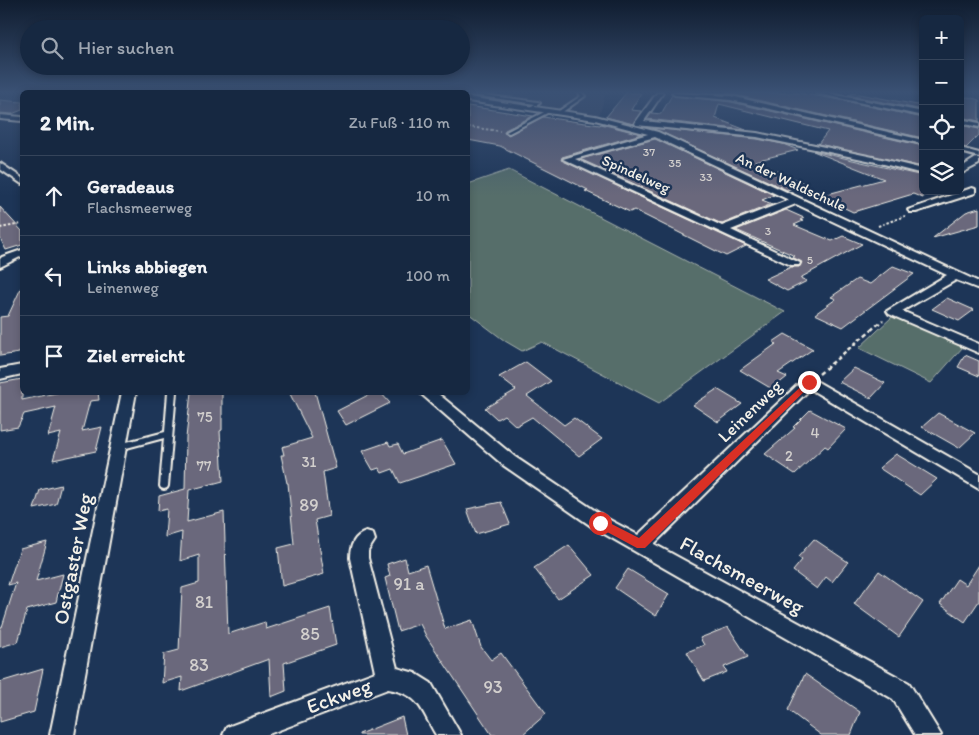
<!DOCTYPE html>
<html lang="de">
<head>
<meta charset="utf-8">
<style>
  :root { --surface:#162841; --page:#23344c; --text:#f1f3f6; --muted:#9ea6b1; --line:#35445a }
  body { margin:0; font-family:Itim,sans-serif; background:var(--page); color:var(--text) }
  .controls { position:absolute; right:15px; top:15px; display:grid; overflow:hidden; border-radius:8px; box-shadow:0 2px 8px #0003 }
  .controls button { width:45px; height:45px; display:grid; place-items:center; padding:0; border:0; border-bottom:1px solid var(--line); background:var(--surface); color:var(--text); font:25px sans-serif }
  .stop { position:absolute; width:15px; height:15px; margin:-11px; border:4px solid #d93025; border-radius:50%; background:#fff }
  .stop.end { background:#d93025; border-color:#fff; box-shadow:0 1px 5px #0008 }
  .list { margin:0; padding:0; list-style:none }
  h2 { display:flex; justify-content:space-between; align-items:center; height:65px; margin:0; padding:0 20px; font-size:21px }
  h2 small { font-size:16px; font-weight:400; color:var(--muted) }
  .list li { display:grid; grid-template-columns:32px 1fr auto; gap:15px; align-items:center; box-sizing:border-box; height:80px; padding:0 20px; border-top:1px solid var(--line) }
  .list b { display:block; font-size:19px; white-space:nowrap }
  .list p { margin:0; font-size:16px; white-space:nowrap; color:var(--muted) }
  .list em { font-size:16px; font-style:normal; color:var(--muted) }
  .icon { flex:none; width:28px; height:28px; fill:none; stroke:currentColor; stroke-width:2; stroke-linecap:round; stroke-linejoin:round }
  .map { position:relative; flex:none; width:979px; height:735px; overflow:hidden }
  .search { position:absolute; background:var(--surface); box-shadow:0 2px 8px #0003; left:20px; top:20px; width:450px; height:55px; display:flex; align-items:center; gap:12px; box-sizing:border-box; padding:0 18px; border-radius:28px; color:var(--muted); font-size:19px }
  .panel { position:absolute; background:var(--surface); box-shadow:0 2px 8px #0003; left:20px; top:90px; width:450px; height:305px; border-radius:8px }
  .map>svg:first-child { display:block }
  .built { fill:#344462 }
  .green { fill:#566e6b; stroke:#a5b0aa }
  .building { fill:#6a687b; stroke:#f4f1e8 }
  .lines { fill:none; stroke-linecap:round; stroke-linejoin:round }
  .service-casing { stroke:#f4f1e8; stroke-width:4 }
  .minor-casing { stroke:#f4f1e8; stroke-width:4 }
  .path-far1 { stroke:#f4f1e8; stroke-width:2; stroke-dasharray:2.5 2; stroke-linecap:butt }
  .path { stroke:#f4f1e8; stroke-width:2.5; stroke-dasharray:4.5 3; stroke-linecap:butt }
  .service { fill:#1d3557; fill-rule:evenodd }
  .minor { fill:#1d3557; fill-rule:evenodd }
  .route { fill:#d93025 }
  .labels { text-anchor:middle; stroke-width:5; stroke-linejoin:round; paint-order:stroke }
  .far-number-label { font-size:12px; fill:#d2cfcd }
  .far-street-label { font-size:15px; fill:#f4f1e8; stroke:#1d3557 }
  .number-label { font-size:15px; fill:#d2cfcd }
  .street-label { font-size:18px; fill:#f4f1e8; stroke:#1d3557 }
  .near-number-label { font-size:18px; fill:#d2cfcd }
  .near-street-label { font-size:21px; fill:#f4f1e8; stroke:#1d3557 }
</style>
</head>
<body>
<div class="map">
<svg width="979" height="735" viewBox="0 0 979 735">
  <rect width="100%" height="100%" fill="#1d3557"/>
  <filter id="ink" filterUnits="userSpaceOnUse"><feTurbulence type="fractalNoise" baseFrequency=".02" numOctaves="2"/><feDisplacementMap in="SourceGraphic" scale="10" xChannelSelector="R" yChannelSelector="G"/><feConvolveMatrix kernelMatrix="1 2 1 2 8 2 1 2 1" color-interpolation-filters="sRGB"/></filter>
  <g filter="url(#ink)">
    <path class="built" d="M 468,93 L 606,93 L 599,116 L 468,97 Z"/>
    <g class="green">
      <path d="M 509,170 L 785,312 L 659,403 L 542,342 L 522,351 L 505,341 L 468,313 L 468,184 Z"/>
      <path d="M 893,316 L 963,347 L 931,383 L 859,348 Z"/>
    </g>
    <g class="building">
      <path d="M 626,93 L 641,93 L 631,110 L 641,111 L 633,124 L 606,117 Z"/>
      <path d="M 701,93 L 798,93 L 841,100 L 923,118 L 923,138 L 731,94 Z"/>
      <path d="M 854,93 L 923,106 L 923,110 L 848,95 Z"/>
      <path d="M 672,95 L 731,102 L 923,146 L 923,167 L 818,144 L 828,131 L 719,104 L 715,118 L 746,130 L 647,119 L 652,113 L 661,114 Z"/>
      <path d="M 969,97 L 979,100 L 979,121 L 960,117 L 960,98 Z"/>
      <path d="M 0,100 L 22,102 L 22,110 L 12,114 L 0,113 Z"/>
      <path d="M 468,106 L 533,116 L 505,130 L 504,133 L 508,135 L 543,117 L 600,125 L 601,124 L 641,134 L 562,157 L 561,160 L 746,246 L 726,256 L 634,210 L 630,212 L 585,191 L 588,190 L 500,146 L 468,140 Z"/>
      <path d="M 960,125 L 979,129 L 979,135 L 966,148 L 960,146 Z"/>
      <path d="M 652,128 L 757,139 L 783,144 L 798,150 L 755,161 L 803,183 L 787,190 Z"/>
      <path d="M 655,139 L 774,195 L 762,200 L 772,204 L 722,224 L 580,159 Z"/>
      <path d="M 813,151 L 923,176 L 923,198 L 913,194 L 853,212 L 820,196 L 884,179 Z"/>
      <path d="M 0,207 L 22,231 L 22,245 L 6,250 L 0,238 Z"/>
      <path d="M 979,208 L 979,225 L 933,238 L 966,212 Z"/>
      <path d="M 786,210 L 804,218 L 800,220 L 803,221 L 794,225 L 832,241 L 843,236 L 862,244 L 800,278 L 807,281 L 787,291 L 765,279 L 791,267 L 799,267 L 802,262 L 792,257 L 795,256 L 736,230 Z"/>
      <path d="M 893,266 L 914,274 L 843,327 L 815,314 L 836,299 L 831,297 L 857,279 L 870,284 Z"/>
      <path d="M 22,286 L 22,346 L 19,353 L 0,356 L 0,317 L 8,316 Z"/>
      <path d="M 947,298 L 974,310 L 959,321 L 932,309 Z"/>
      <path d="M 785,334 L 813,349 L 778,373 L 787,377 L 772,389 L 740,370 L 776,344 L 773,342 Z"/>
      <path d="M 965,355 L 979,361 L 979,376 L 958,367 Z"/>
      <path d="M 526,362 L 551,381 L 527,396 L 564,425 L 574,418 L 602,439 L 579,456 L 532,417 L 516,426 L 504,415 L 497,419 L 485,408 L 516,390 L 499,377 Z"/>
      <path d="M 854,368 L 885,383 L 871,398 L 839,382 Z"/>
      <path d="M 22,379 L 22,400 L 61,392 L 98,392 L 99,400 L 90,401 L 82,431 L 102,427 L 96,451 L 53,460 L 61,433 L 48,436 L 56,407 L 24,414 L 18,427 L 0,430 L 0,383 Z"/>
      <path d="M 717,389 L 742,404 L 718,422 L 693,405 Z"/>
      <path d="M 191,392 L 222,392 L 222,430 L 220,431 L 223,481 L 189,490 L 187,522 L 224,512 L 228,634 L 265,622 L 266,629 L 330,608 L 336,645 L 284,663 L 286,691 L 271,697 L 269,659 L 181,691 L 182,677 L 162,683 L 164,654 L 179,650 L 182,588 L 199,583 L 199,555 L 180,561 L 182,532 L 165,537 L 167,509 L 158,511 L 159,496 L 185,489 L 186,438 Z"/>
      <path d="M 289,392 L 315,392 L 336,468 L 323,472 L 329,516 L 315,520 L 324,574 L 282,586 L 278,548 L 294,544 L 288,483 L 287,483 L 281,455 L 284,455 L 282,447 L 312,438 Z"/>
      <path d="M 374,392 L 380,392 L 390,403 L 346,425 L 337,411 Z"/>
      <path d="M 810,410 L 846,429 L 828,448 L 825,446 L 795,474 L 765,454 L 795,428 L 793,427 Z"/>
      <path d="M 938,413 L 975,433 L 959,448 L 922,427 Z"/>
      <path d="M 442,440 L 456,464 L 400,483 L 393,469 L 382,473 L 379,468 L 373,470 L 362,451 L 388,442 L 390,446 L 398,444 L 403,454 Z"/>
      <path d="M 896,454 L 937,479 L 920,495 L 879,468 Z"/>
      <path d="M 61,485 L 56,504 L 34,509 L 40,490 Z"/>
      <path d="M 501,502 L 510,524 L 476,534 L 467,509 Z"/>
      <path d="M 814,539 L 848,562 L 832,582 L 826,577 L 817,589 L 793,571 L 802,560 L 798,557 Z"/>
      <path d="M 47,542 L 36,581 L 63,574 L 56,602 L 27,610 L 18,642 L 0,647 L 0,627 L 2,627 L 16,583 L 8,585 L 20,549 Z"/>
      <path d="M 569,545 L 594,575 L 558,599 L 534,568 Z"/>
      <path d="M 405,558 L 408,571 L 426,565 L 445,629 L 472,620 L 481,647 L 491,660 L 501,653 L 546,714 L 522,735 L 492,735 L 426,636 L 420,624 L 398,631 L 385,578 L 390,576 L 387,564 Z"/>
      <path d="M 979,565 L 979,601 L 965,622 L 940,604 L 957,579 L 966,585 Z"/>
      <path d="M 628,569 L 669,594 L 656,616 L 615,588 Z"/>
      <path d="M 879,571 L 923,602 L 899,637 L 854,604 Z"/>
      <path d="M 728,627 L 748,657 L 724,667 L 727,672 L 704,681 L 687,652 L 704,645 L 700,638 Z"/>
      <path d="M 43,669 L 34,712 L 0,722 L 0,682 Z"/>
      <path d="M 805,674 L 860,712 L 851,735 L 821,735 L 788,710 Z"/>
      <path d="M 402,717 L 406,735 L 359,735 L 359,734 Z"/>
    </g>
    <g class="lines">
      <g class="service-casing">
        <g id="service">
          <path d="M 468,93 L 538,102 L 540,103 L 531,109 L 530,107 L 535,104 L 468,94 Z"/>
          <path d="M 579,93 L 582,93 L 585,96 L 561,113 L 559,113 L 559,111 L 581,96 Z"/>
          <path d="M 548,110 L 551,111 L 509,133 L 506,132 Z"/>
          <path d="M 168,392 L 176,392 L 168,486 L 167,488 L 164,489 L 161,488 L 160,486 L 164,438 L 119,450 L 116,449 L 115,447 L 116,445 L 119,444 L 165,432 Z"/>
        </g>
      </g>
      <g class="minor-casing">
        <g id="minor">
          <path d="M 657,93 L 663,93 L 644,121 L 757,133 L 873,157 L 923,169 L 923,174 L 872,161 L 757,137 L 636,125 L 635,123 Z"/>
          <path d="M 672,93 L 731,96 L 923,140 L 923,144 L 731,100 L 675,95 Z"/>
          <path d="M 816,93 L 826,93 L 923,112 L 923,116 Z"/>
          <path d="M 468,97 L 595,116 L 658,132 L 979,282 L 979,289 L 956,280 L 902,311 L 979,344 L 979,353 L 889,314 L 887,311 L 947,275 L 796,204 L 731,230 L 800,263 L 799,265 L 791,265 L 563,159 L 648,134 L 595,120 L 468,101 ZM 655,137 L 789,200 L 722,226 L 575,159 Z"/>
          <path d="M 0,115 L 22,117 L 22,121 L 0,119 Z"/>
          <path d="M 960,119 L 979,123 L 979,127 L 960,123 Z"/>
          <path d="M 960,148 L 979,153 L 979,157 L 960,152 Z"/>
          <path d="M 976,158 L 979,158 L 979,164 L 960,174 L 960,168 Z"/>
          <path d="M 0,163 L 22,178 L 22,184 L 0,169 Z"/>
          <path d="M 972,188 L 975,189 L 975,193 L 916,212 L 910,212 L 908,210 Z"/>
          <path d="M 22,250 L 22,256 L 0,267 L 0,259 L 2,257 Z"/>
          <path d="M 22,365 L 22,374 L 0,379 L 0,369 Z"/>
          <path d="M 809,377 L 979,474 L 979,489 L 810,389 L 654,544 L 909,683 L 941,735 L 915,735 L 893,699 L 594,528 L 503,465 L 419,392 L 436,392 L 515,457 L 606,518 L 638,535 L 804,379 Z"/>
          <path d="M 122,392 L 136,392 L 74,735 L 50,735 Z"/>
          <path d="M 366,532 L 373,534 L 375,540 L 368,551 L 368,558 L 397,668 L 415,673 L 431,683 L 461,735 L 436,735 C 421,710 420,694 388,689 L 266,735 L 223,735 L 227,727 L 375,672 L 350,558 C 350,546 354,536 366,532 Z"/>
        </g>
      </g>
      <g class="path-far1">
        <path d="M 468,127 L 500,131"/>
        <path d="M 878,226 L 905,216"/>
        <path d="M 0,228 L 22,224"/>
      </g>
      <path class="path" d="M 819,374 L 883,320"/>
      <use href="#service" class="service"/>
      <use href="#minor" class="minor"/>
    </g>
  </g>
  <linearGradient id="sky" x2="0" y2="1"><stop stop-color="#101d30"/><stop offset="0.47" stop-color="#3a5174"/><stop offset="1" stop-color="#3a5174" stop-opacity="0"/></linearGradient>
  <rect width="979" height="196" fill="url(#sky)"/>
  <path class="route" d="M 809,379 L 812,380 L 812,384 L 645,548 L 637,548 L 596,526 L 595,523 L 600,518 L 639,538 Z"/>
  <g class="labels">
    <g class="far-number-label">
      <text x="649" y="156">37</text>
      <text x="675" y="167">35</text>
      <text x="706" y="181">33</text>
      <text x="768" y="235">3</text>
      <text x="810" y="264">5</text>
    </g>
    <g class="far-street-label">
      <text transform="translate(636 174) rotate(24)" y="5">Spindelweg</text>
      <text transform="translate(791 182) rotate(25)" y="5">An der Waldschule</text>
    </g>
    <g class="number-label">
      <text x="205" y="422">75</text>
      <text x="815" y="438">4</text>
      <text x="789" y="461">2</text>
      <text x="309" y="467">31</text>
      <text x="204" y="471">77</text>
    </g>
    <g class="street-label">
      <text transform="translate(750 411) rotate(-44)" y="6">Leinenweg</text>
    </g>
    <g class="near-number-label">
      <text x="309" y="511">89</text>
      <text x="409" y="590">91 a</text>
      <text x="204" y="608">81</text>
      <text x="310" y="640">85</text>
      <text x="199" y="671">83</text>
      <text x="493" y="693">93</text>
    </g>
    <g class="near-street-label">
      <text transform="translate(73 559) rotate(-79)" y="7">Ostgaster Weg</text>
      <text transform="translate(742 575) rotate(29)" y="7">Flachsmeerweg</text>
      <text transform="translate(339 696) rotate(-20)" y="7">Eckweg</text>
    </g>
  </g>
</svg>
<div class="controls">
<button>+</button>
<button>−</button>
<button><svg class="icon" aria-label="locate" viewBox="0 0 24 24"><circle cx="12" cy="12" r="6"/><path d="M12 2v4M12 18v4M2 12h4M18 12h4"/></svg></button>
<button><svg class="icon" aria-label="layers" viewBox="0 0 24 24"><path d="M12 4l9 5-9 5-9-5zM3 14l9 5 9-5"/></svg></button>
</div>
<div class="stop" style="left:600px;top:523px"></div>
<div class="stop end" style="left:809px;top:382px"></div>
<div class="search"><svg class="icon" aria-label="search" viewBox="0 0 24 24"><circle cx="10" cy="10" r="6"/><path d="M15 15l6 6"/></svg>Hier suchen</div>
<section class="panel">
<h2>2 Min.<small>Zu Fuß · 110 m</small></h2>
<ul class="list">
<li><svg class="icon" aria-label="ahead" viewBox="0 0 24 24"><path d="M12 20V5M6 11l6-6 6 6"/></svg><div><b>Geradeaus</b><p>Flachsmeerweg</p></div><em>10 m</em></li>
<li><svg class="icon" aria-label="left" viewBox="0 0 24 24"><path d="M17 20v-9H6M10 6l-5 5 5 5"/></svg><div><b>Links abbiegen</b><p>Leinenweg</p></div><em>100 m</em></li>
<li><svg class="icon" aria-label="arrive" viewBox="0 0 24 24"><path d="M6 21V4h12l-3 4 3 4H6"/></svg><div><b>Ziel erreicht</b></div></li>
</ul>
</section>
</div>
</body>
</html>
